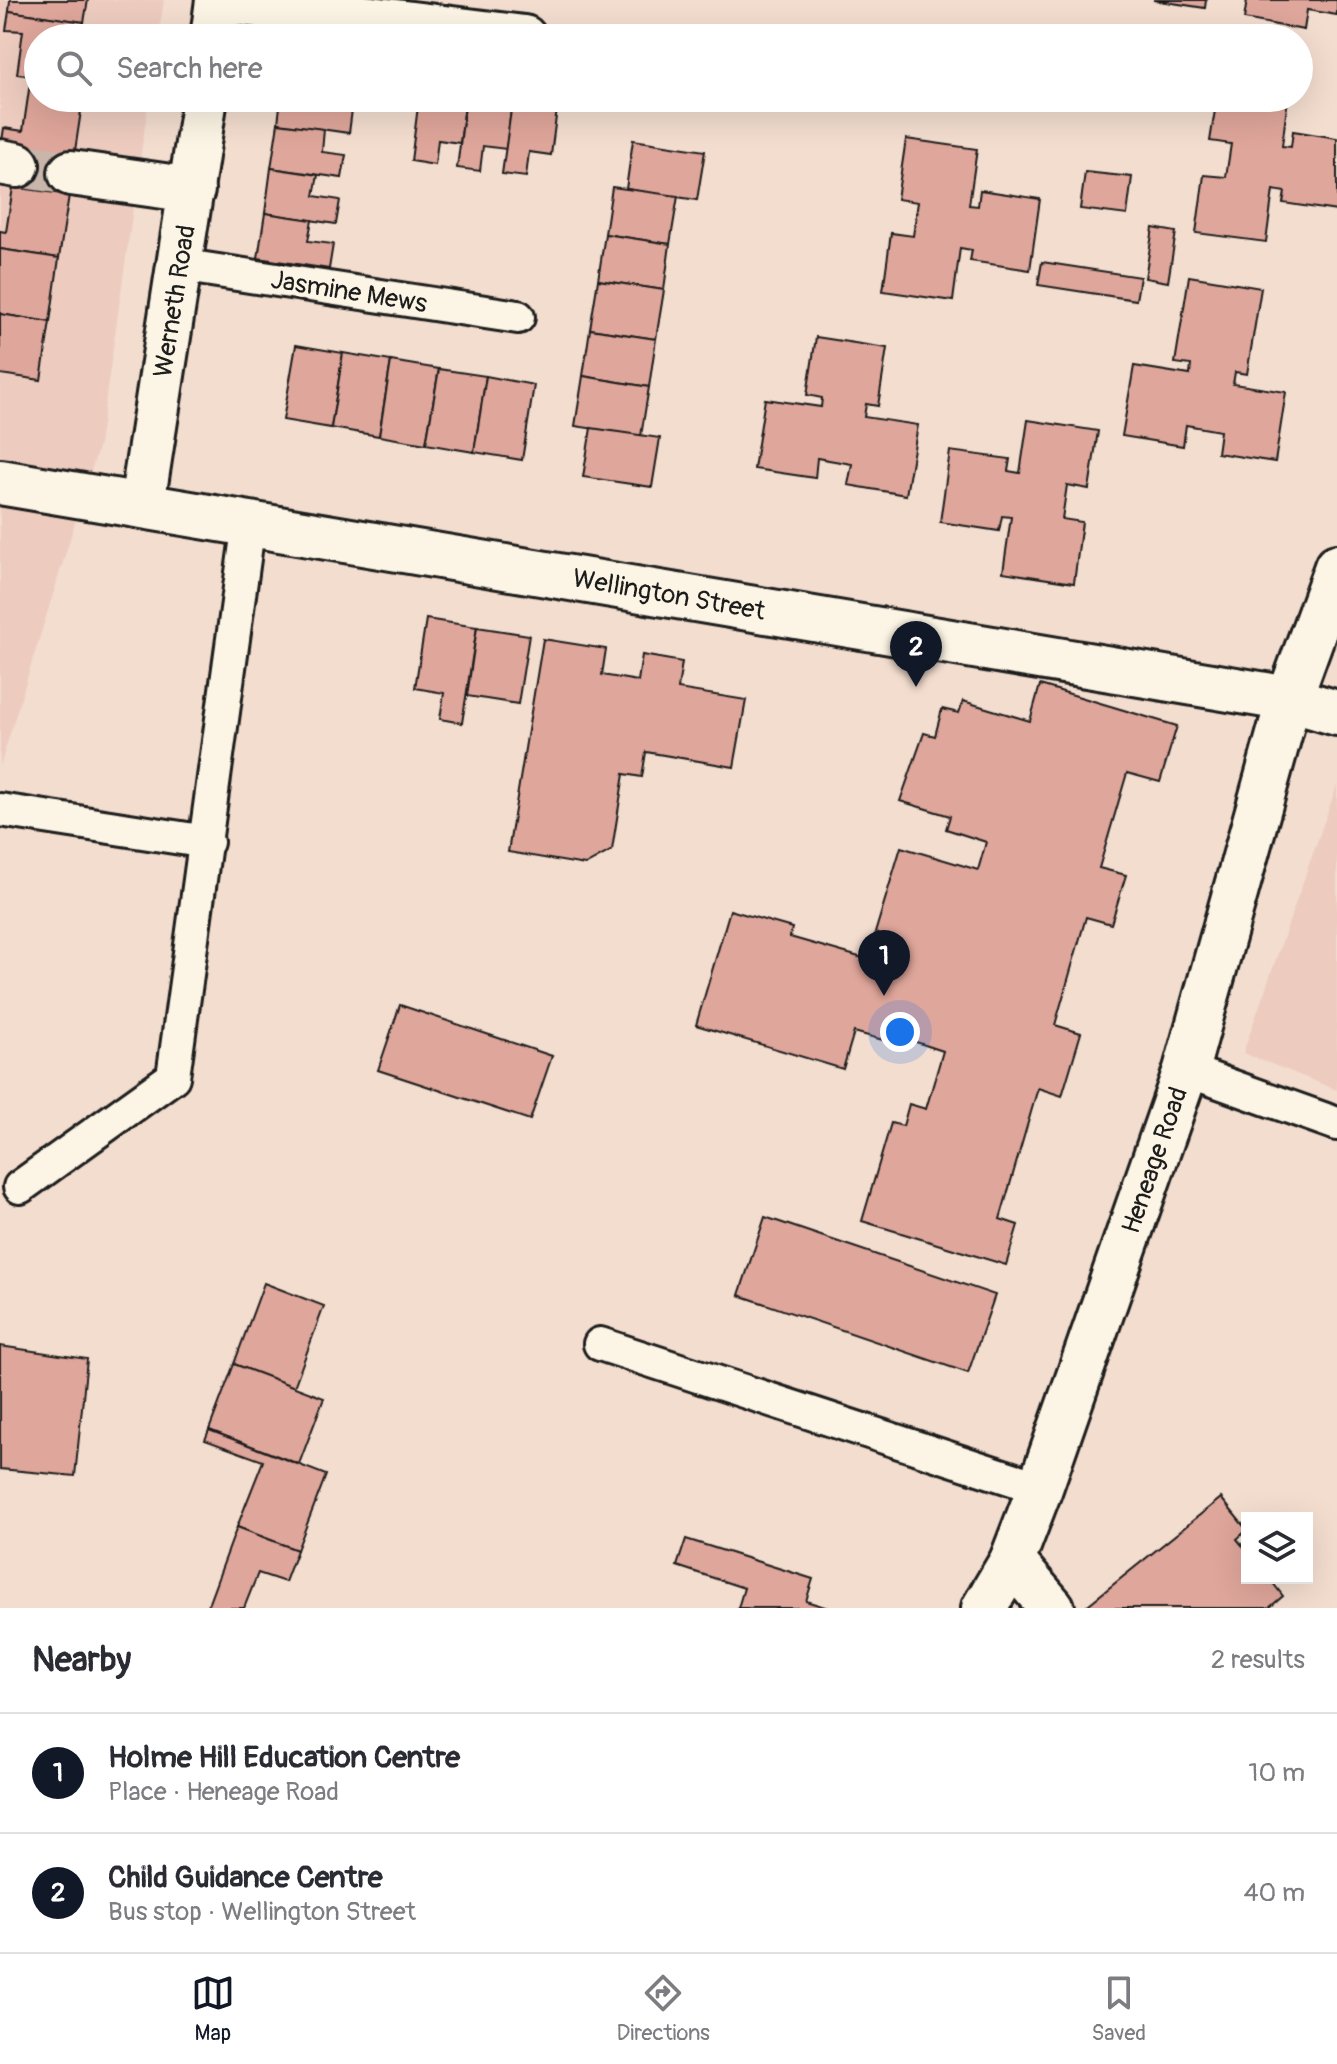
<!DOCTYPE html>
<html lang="en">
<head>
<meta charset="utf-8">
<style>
  :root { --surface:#fff; --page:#f7f7f7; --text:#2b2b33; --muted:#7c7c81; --line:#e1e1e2; --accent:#111827 }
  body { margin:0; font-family:Pangolin,sans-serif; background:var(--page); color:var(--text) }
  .controls { position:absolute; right:24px; bottom:24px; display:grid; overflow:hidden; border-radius:0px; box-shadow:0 8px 32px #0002 }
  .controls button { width:72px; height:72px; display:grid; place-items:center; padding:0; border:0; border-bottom:2px solid var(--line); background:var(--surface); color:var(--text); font:40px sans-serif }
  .you { position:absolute; left:900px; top:1032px; width:28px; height:28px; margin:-20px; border:6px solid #fff; border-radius:50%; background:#1a73e8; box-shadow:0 0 0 12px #1a73e833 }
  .badge { display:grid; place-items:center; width:52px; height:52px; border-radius:50%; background:var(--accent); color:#fff; font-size:26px; font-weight:700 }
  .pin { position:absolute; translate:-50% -66px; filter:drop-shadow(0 2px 4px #0008) }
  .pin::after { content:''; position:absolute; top:42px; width:28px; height:24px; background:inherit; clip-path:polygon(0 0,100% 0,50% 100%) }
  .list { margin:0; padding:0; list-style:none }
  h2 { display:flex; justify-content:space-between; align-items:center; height:104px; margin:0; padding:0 32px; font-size:34px }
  h2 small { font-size:26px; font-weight:400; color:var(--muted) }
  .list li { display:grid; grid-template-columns:52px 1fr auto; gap:24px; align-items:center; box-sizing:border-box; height:120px; padding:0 32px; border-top:2px solid var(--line) }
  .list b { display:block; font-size:30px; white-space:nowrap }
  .list p { margin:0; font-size:26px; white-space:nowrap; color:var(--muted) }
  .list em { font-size:26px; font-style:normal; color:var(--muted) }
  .icon { flex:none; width:44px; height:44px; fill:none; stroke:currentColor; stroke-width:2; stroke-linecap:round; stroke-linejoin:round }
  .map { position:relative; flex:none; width:1337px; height:1608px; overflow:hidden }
  .search { position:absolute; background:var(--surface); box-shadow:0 8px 32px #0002; left:24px; right:24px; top:24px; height:88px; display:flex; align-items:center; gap:20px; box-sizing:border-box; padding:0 28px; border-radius:44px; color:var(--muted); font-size:30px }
  .sheet { height:344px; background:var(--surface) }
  nav { display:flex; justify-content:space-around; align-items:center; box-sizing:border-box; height:112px; border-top:2px solid var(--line); background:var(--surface); font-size:22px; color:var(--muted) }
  nav a { display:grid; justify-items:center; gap:4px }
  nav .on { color:var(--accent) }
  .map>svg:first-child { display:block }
  .built { fill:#edccbf }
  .building { fill:#dfa69b; stroke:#1c1c1c; stroke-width:2 }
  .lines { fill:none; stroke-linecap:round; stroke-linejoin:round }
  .minor-tunnel { stroke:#c8b6ab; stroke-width:44; stroke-dasharray:44 22; stroke-linecap:butt }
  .service-casing { stroke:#1c1c1c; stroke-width:38 }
  .minor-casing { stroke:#1c1c1c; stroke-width:50 }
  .tertiary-casing { stroke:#1c1c1c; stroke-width:50 }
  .service { stroke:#fcf5e5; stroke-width:32 }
  .minor { stroke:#fcf5e5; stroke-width:44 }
  .tertiary { stroke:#fcf5e5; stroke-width:44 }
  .labels { text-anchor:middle; stroke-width:8; stroke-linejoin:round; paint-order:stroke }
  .street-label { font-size:26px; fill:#1c1c1c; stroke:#fcf5e5 }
</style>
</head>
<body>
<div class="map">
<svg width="1337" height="1608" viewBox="0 0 1337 1608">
  <rect width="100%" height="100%" fill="#f3ddcf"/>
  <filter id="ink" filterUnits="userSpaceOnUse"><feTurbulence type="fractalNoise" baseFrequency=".0125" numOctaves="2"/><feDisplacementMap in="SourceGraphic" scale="16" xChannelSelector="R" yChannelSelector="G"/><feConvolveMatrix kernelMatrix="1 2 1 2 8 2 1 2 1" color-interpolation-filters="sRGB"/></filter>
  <g filter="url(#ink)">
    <g class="built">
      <path d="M 0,0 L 164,0 L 158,38 L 38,38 L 38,98 L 149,98 L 99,445 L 0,766 Z"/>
      <path d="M 1337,785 L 1337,1090 L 1243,1053 Z"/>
    </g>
    <g class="building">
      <path d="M 10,0 L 88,0 L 84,22 L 9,11 Z"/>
      <path d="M 1153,0 L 1206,0 L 1205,8 Z"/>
      <path d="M 1247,0 L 1337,0 L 1337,15 L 1307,10 L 1304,30 L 1244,19 Z"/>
      <path d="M 9,11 L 84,22 L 82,38 L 38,38 L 38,77 L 17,74 L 23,31 L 6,30 Z"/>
      <path d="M 31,76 L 38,77 L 38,98 L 83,98 L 73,164 L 0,154 L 4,128 L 23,131 Z"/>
      <path d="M 281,98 L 329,98 L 328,106 L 352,110 L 349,133 L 278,123 Z"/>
      <path d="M 419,98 L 466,98 L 460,143 L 438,140 L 435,165 L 411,161 Z"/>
      <path d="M 466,98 L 512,103 L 506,149 L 483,146 L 480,171 L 457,168 Z"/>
      <path d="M 1217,98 L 1288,98 L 1282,146 L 1291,147 L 1293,131 L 1337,138 L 1337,211 L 1283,203 L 1285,192 L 1273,190 L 1266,242 L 1196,233 L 1204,175 L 1226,177 L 1231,144 L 1210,141 Z"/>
      <path d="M 512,103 L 557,109 L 551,155 L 529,152 L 526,177 L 502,174 Z"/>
      <path d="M 278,123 L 324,129 L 322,152 L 346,155 L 342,178 L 271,168 Z"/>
      <path d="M 906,139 L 977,149 L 969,205 L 978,206 L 980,190 L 1040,199 L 1030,270 L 970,261 L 972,250 L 960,248 L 953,301 L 883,291 L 891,233 L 913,236 L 918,202 L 897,199 Z"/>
      <path d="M 633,140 L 705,151 L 697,200 L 626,189 Z"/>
      <path d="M 18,156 L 73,164 L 69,195 L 13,187 Z"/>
      <path d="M 271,168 L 318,175 L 314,196 L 340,200 L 336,224 L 265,213 Z"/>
      <path d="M 1085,172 L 1132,177 L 1127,215 L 1080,209 Z"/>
      <path d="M 13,187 L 69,195 L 59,258 L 0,249 L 0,231 L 6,232 Z"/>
      <path d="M 612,187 L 678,196 L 670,244 L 605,234 Z"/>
      <path d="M 265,213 L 312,220 L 308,241 L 333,244 L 329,269 L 258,258 Z"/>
      <path d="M 1153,228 L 1176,232 L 1168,282 L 1145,278 Z"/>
      <path d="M 605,234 L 670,244 L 664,290 L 598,280 Z"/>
      <path d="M 0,249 L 59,258 L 50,322 L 0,314 Z"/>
      <path d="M 1042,262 L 1140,277 L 1136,300 L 1038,285 Z"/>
      <path d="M 1189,276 L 1261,288 L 1247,374 L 1235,372 L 1233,384 L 1286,392 L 1275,462 L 1217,453 L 1220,431 L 1186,425 L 1183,446 L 1122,436 L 1134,366 L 1190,375 L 1191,365 L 1175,363 Z"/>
      <path d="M 598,280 L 664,290 L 656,339 L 590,329 Z"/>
      <path d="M 0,314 L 50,322 L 41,380 L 0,374 Z"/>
      <path d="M 590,329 L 656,339 L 649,387 L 583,376 Z"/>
      <path d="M 816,337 L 887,348 L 878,406 L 866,404 L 864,417 L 918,425 L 906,495 L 848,485 L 852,464 L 817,458 L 815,478 L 754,469 L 765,399 L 821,407 L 822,398 L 807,395 Z"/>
      <path d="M 296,345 L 343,353 L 331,428 L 283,420 Z"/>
      <path d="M 343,353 L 391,361 L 379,436 L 331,428 Z"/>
      <path d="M 391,361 L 439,369 L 426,444 L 379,436 Z"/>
      <path d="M 439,369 L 486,376 L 474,452 L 426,444 Z"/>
      <path d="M 486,376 L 534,385 L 522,460 L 474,452 Z"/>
      <path d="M 583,376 L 649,387 L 641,436 L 575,426 Z"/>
      <path d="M 1028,420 L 1098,431 L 1089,489 L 1067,485 L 1062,519 L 1082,522 L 1074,583 L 1003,572 L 1011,517 L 1002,516 L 999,531 L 940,522 L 950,451 L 1010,459 L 1008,471 L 1020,473 Z"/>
      <path d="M 591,428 L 660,438 L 652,487 L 583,477 Z"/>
      <path d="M 426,619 L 477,627 L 462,723 L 440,719 L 444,693 L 415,688 Z"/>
      <path d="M 477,627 L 529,635 L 518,704 L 467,696 Z"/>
      <path d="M 543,639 L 606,649 L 602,675 L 638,681 L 642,655 L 682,662 L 678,689 L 746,700 L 734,767 L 646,752 L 642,777 L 624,774 L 612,850 L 585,865 L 508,852 Z"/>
      <path d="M 1040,685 L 1177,726 L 1160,782 L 1127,773 L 1099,868 L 1126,875 L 1111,924 L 1086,917 L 1055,1025 L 1081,1033 L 1062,1096 L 1038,1088 L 1000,1219 L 1018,1225 L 1006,1265 L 862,1221 L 891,1123 L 903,1126 L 909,1104 L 926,1109 L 943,1051 L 910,1040 L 908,1047 L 854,1032 L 843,1069 L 696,1025 L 730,910 L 792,928 L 790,937 L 894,967 L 901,941 L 875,933 L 901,847 L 978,870 L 986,842 L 946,829 L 950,816 L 900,801 L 924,733 L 935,736 L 942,709 L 959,713 L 963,701 L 1030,721 Z"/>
      <path d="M 400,1005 L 552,1056 L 530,1120 L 378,1070 Z"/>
      <path d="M 765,1217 L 995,1295 L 968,1373 L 739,1295 Z"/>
      <path d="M 264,1283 L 324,1306 L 294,1387 L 234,1364 Z"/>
      <path d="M 0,1346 L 87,1359 L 75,1476 L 0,1469 Z"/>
      <path d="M 234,1364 L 324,1398 L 299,1464 L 209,1430 Z"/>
      <path d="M 209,1430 L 326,1475 L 297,1550 L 237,1527 L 263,1461 L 205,1440 Z"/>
      <path d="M 1221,1498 L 1247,1530 L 1237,1539 L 1247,1551 L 1247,1578 L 1269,1578 L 1283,1596 L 1269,1608 L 1084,1608 Z"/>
      <path d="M 237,1527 L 297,1550 L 285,1582 L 258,1573 L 244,1608 L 207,1608 Z"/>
      <path d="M 686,1539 L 813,1579 L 806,1601 L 828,1608 L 738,1608 L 744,1588 L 677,1566 Z"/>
    </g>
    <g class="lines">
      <path class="minor-tunnel" d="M 17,165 L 71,173"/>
      <g class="service-casing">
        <g id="service">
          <path d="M 179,265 L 518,317"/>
          <path d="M 0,810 L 207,842"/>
          <path d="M 1186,1070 L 1337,1124"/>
          <path d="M 20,1187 L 173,1077 L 249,522"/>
          <path d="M 600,1344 L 1040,1488"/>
        </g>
      </g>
      <g class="minor-casing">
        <g id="minor">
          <path d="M 218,0 L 524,38"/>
          <path d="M 213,38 L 218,0"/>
          <path d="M 0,162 L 17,165"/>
          <path d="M 71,173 L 192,190"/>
          <path d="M 142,504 L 205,98"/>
          <path d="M 1012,1561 L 1052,1608"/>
          <path d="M 984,1608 L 1012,1561 L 1040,1488 L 1186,1070 L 1289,699 L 1337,567"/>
        </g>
      </g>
      <g class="tertiary-casing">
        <path id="tertiary" d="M 0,482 L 1289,699 L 1337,713"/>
      </g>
      <use href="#service" class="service"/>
      <use href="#minor" class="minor"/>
      <use href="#tertiary" class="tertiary"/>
    </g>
  </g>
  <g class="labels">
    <g class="street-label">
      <text transform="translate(349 291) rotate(9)" y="9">Jasmine Mews</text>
      <text transform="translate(174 301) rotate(-81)" y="9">Werneth Road</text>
      <text transform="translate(669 594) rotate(10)" y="9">Wellington Street</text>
      <text transform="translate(1154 1160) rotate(-71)" y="9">Heneage Road</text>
    </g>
  </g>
</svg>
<div class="controls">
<button><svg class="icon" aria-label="layers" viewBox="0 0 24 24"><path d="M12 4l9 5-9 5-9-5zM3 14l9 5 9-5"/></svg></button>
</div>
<div class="you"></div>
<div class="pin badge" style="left:884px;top:996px">1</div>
<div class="pin badge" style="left:916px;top:687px">2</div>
<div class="search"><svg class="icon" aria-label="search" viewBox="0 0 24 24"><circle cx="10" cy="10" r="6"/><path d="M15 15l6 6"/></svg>Search here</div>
</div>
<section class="sheet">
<h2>Nearby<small>2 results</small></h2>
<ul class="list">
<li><span class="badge">1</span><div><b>Holme Hill Education Centre</b><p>Place · Heneage Road</p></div><em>10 m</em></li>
<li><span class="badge">2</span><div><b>Child Guidance Centre</b><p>Bus stop · Wellington Street</p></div><em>40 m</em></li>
</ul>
</section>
<nav>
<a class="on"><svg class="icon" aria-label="map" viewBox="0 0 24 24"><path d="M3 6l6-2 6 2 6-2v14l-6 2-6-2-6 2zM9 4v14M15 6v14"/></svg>Map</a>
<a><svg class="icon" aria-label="directions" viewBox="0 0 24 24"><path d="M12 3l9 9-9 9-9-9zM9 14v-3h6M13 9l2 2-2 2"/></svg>Directions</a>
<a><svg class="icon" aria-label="saved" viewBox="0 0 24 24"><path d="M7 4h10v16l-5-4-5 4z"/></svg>Saved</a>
</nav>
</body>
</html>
